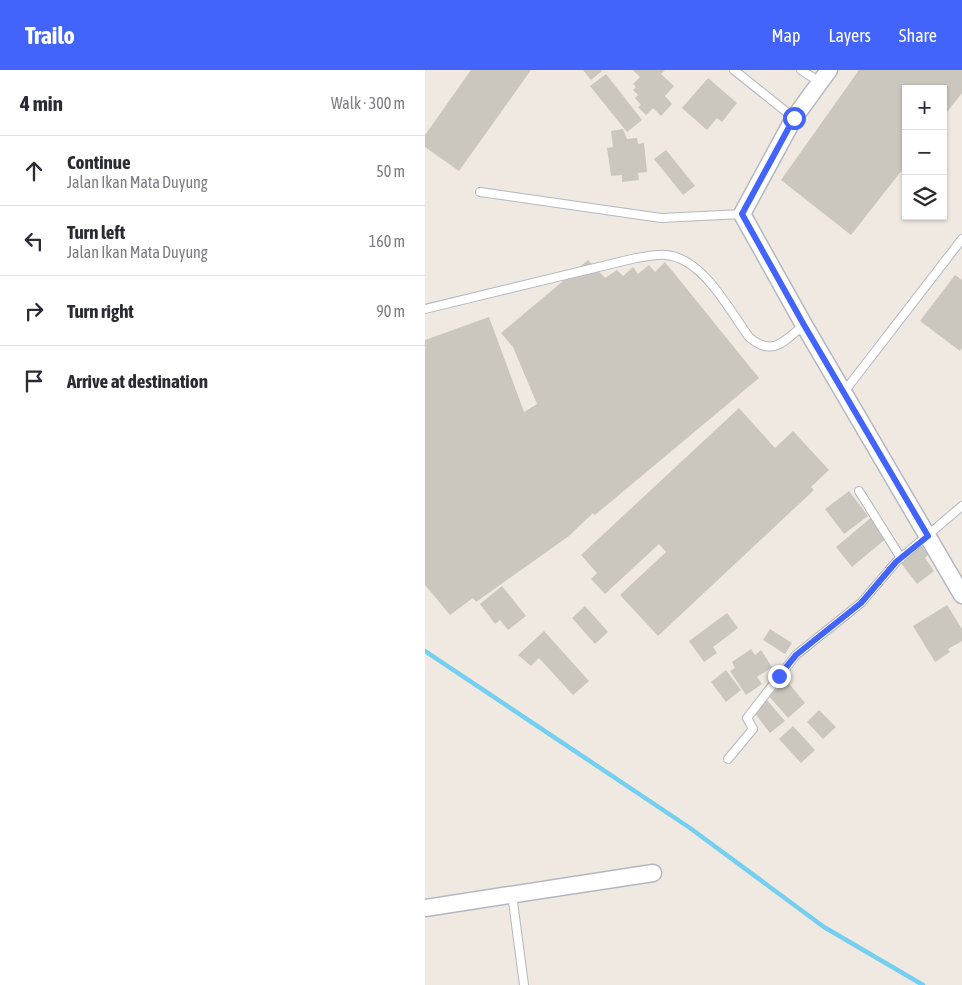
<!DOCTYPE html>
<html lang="en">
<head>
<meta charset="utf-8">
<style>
  :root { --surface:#fff; --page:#f7f7f7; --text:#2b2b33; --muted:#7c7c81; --line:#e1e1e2; --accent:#4264fb }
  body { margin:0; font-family:"Asap Condensed",sans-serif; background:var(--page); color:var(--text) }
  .controls { position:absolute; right:15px; top:15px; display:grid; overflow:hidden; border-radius:0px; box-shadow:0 1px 4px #0004 }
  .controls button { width:45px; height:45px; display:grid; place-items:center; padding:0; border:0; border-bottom:1px solid var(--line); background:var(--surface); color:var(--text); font:25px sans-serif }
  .stop { position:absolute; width:15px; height:15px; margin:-11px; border:4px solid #4264fb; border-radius:50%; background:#fff }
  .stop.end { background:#4264fb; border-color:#fff; box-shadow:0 1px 5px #0008 }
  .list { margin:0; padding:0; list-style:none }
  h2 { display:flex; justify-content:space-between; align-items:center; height:65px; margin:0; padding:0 20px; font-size:21px }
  h2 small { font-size:16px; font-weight:400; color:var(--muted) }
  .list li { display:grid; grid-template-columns:32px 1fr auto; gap:15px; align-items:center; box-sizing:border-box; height:70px; padding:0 20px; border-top:1px solid var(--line) }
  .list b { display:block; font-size:19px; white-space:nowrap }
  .list p { margin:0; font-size:16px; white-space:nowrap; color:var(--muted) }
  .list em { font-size:16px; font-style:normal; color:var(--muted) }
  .icon { flex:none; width:28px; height:28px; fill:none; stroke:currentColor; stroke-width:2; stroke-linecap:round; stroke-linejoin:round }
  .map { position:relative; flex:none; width:537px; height:915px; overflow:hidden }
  header { display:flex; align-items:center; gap:30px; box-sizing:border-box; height:70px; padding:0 25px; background:var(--accent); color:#fff }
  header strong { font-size:24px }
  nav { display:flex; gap:28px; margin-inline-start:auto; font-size:18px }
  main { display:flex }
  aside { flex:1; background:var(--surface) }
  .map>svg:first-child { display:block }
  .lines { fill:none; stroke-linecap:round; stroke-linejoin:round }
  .stream { stroke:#75cff0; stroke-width:4.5 }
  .building { fill:#cbc7bf }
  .service-casing { stroke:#b4b7c1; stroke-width:10 }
  .minor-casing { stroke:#b4b7c1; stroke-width:19 }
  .service { stroke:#fff; stroke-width:8 }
  .minor { stroke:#fff; stroke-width:16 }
  .route { stroke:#4264fb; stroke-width:6 }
</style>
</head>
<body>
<header>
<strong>Trailo</strong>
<nav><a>Map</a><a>Layers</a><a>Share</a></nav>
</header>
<main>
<aside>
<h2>4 min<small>Walk · 300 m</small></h2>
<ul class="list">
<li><svg class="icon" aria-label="ahead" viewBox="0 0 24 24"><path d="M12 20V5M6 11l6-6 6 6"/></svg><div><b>Continue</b><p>Jalan Ikan Mata Duyung</p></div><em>50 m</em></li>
<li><svg class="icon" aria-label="left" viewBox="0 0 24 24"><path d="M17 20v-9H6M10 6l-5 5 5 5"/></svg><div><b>Turn left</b><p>Jalan Ikan Mata Duyung</p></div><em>160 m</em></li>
<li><svg class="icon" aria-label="right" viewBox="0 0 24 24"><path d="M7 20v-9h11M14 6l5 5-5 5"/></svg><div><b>Turn right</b></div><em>90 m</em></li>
<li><svg class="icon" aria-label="arrive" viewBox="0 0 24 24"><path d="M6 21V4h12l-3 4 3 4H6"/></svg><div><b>Arrive at destination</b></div></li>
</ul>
</aside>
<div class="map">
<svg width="537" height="915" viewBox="0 0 537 915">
  <rect width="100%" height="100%" fill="#efe9e1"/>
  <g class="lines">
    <path class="stream" d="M 0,581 L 265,758 L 399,857 L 498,915"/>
  </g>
  <g class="building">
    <path d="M 46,0 L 106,0 L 34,101 L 0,77 L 0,65 Z"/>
    <path d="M 158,0 L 176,0 L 177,1 L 166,10 Z"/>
    <path d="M 208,0 L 240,0 L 236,4 L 249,16 L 240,26 L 247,34 L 236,46 L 228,38 L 221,45 L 213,37 L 216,35 L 210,28 L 213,25 L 208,20 L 211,17 L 208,14 L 215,7 Z"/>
    <path d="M 434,0 L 537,0 L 537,23 L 518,47 L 518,19 L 481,19 L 481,95 L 426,165 L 356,110 Z"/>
    <path d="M 181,4 L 217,50 L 202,62 L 165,16 Z"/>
    <path d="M 283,8 L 312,33 L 297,52 L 292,48 L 282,60 L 257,38 Z"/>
    <path d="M 198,59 L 202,69 L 212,68 L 213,74 L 219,73 L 222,102 L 213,103 L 214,110 L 197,112 L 197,105 L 186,106 L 182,78 L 188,77 L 186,61 Z"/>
    <path d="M 241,80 L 270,116 L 258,125 L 229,89 Z"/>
    <path d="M 163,190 L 180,208 L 192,200 L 198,206 L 208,197 L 213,204 L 224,195 L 230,202 L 240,192 L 334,308 L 170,445 L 168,443 L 144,466 L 51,532 L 48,528 L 25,545 L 0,515 L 0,270 L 64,247 L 99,342 L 112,334 L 88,277 L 76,263 Z"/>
    <path d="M 530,205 L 537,210 L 537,278 L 535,281 L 495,251 Z"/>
    <path d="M 314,338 L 350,378 L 368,361 L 404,400 L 386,417 L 389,420 L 233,566 L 195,525 L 241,482 L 234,474 L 180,524 L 166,509 L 172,503 L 156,485 Z"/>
    <path d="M 424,421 L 443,446 L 419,464 L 400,439 Z"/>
    <path d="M 448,446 L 464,466 L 427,497 L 411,477 Z"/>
    <path d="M 497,476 L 503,485 L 500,488 L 509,501 L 492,514 L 476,493 Z"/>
    <path d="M 77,516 L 101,546 L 83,560 L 75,550 L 70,554 L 55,534 Z"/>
    <path d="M 522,535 L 537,559 L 537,571 L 523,579 L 525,582 L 510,592 L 488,556 Z"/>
    <path d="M 160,536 L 183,562 L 170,574 L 147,548 Z"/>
    <path d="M 302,543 L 313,558 L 288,577 L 292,583 L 279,592 L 264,571 Z"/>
    <path d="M 345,559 L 367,573 L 360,584 L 338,570 Z"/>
    <path d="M 119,561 L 164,611 L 148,625 L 114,588 L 106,596 L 93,585 Z"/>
    <path d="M 326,579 L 330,585 L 336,580 L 347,597 L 332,607 L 337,614 L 321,625 L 305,601 L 310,598 L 307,592 Z"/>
    <path d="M 301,600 L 316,620 L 301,632 L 286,612 Z"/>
    <path d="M 361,610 L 380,633 L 363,648 L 344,626 Z"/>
    <path d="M 342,630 L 360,651 L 345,663 L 328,641 Z"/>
    <path d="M 394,640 L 411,657 L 398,669 L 382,652 Z"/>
    <path d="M 368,656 L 390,680 L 376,693 L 354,669 Z"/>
  </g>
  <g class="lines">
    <g class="service-casing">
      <g id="service">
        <path d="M 309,0 L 369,48"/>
        <path d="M 376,0 L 395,12"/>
        <path d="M 55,122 L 236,148 L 317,144"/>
        <path d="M 0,239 L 211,188 C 220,187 231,184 241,185 C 278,188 304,240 324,267 C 348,288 360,270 379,255"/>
        <path d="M 419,322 L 537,169"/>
        <path d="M 434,421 L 476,488"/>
        <path d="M 303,689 L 328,659 L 322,648 L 371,585 L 436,533 L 471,492 L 537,436"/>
        <path d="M 87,824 L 99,915"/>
      </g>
    </g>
    <g class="minor-casing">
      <g id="minor">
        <path d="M 404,0 L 369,48 L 317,144 L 379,255 L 537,525"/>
        <path d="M 0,838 L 228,803"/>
      </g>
    </g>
    <use href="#service" class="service"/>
    <use href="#minor" class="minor"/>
  </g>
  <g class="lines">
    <path class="route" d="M 354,606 L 371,585 L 436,533 L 471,492 L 503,466 L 379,255 L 317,144 L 369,48"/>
  </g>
</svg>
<div class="controls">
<button>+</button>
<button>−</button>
<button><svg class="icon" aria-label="layers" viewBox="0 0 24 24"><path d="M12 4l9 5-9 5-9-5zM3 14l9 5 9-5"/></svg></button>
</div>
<div class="stop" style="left:369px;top:48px"></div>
<div class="stop end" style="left:354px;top:606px"></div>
</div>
</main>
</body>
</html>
